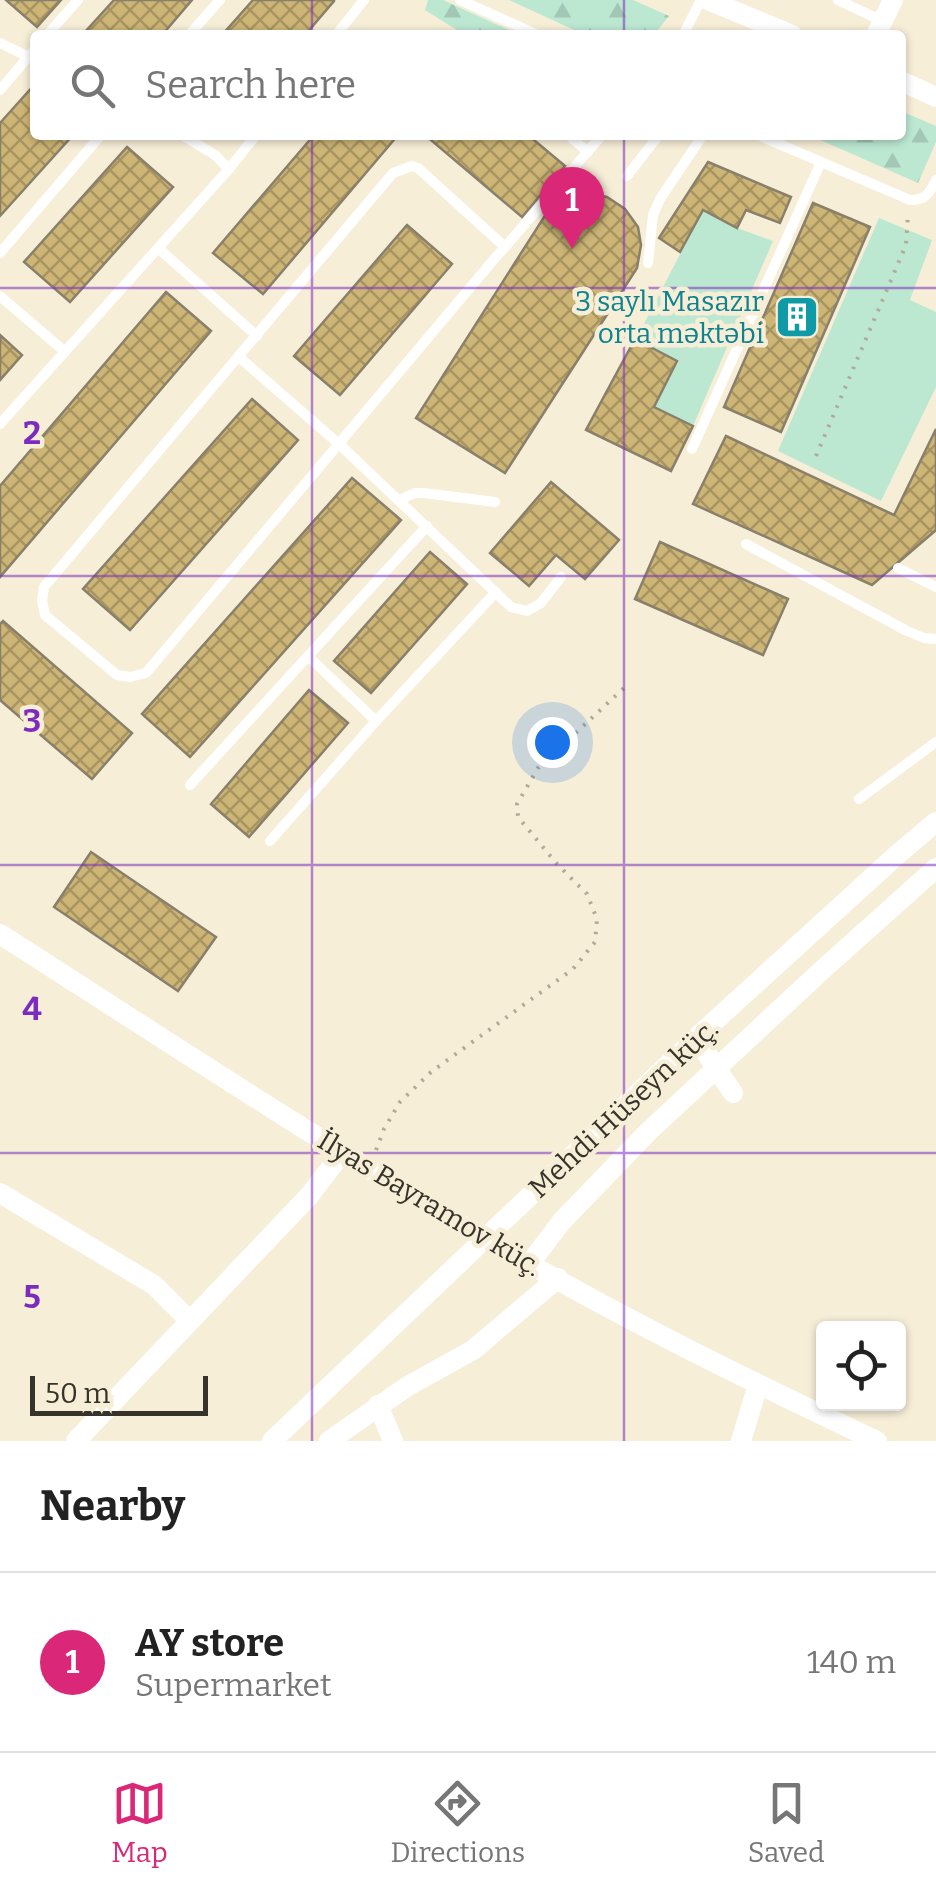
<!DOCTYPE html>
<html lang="en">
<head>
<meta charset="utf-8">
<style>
  :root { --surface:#fff; --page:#f2f2f2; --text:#222; --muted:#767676; --line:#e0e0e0; --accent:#db2777 }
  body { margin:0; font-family:Bitter,serif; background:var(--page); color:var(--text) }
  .controls { position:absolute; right:30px; bottom:30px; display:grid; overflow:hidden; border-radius:10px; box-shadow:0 2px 8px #0004 }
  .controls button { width:90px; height:90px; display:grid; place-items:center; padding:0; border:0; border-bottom:2px solid var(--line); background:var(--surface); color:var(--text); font:50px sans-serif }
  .scale { position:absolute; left:30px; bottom:25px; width:178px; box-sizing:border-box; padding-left:10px; border:5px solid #36332a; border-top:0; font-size:28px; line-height:35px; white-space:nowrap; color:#36332a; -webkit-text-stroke:8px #f7eed8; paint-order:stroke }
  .you { position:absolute; left:552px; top:742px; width:35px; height:35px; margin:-25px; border:8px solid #fff; border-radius:50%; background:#1a73e8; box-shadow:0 0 0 15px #1a73e833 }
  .badge { display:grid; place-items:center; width:65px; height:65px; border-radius:50%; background:var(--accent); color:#fff; font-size:32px; font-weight:700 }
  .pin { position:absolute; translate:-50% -82px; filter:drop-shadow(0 2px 5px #0008) }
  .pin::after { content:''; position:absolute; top:52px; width:35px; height:30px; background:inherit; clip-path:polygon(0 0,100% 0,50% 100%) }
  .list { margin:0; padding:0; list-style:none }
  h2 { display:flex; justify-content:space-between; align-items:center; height:130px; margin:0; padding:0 40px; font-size:42px }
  h2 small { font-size:32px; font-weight:400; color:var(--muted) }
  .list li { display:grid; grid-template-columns:65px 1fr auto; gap:30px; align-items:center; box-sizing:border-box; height:180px; padding:0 40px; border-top:2px solid var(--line) }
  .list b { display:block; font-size:38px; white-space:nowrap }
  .list p { margin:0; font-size:32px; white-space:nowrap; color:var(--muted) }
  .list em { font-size:32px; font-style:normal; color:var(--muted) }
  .icon { flex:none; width:55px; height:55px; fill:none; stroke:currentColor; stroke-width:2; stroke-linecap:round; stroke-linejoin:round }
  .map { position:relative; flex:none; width:936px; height:1441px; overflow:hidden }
  .search { position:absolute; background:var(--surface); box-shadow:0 2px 8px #0004; left:30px; right:30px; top:30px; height:110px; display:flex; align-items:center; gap:25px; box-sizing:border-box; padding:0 35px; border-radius:10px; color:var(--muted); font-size:38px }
  .sheet { height:310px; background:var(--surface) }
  nav { display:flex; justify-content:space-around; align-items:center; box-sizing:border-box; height:140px; border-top:2px solid var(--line); background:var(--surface); font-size:28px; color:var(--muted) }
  nav a { display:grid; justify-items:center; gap:5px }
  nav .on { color:var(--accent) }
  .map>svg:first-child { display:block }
  .forest { fill:url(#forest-firs) }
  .green { fill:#bce8d2 }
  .building { fill:url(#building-cross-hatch); stroke:#88806b; stroke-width:2.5 }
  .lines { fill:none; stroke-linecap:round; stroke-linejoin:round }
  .path { stroke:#b0aa98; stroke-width:4; stroke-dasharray:2.5 8; stroke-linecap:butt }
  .service { stroke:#fff; stroke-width:10 }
  .minor { stroke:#fff; stroke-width:20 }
  .grid { fill:none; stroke:#7b2cbf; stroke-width:2.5; stroke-opacity:0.55 }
  .labels { text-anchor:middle; stroke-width:9; stroke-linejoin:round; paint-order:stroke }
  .culture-label { font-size:28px; fill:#0d838f; stroke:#f7eed8; text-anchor:end }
  .street-label { font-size:28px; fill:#36332a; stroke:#f7eed8 }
  .grid-label { font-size:32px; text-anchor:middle; font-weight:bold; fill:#7b2cbf; stroke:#f7eed8; stroke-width:9; stroke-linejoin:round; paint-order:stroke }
</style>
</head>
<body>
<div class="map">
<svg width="936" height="1441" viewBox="0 0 936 1441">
  <defs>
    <pattern id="forest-firs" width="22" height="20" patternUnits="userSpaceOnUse" patternTransform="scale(2.5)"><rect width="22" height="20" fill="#bce8d2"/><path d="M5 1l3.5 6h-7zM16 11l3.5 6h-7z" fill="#a2c7b4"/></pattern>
    <pattern id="building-cross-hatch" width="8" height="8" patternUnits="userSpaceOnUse" patternTransform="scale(2.5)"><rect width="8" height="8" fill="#cdb576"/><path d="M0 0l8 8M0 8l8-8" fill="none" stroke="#a79461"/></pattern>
  </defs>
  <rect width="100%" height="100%" fill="#f7eed8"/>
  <g class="forest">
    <path d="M 428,0 L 443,0 L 520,35 L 465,35 L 425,10 Z"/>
    <path d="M 509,0 L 633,0 L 669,16 L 654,35 L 585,35 Z"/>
    <path d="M 901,111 L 936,126 L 936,142 L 918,183 L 809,135 L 901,135 Z"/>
  </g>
  <g class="green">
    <path d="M 703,210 L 737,228 L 773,241 L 693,426 L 654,407 L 676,361 L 636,339 Z"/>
    <path d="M 879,218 L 932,240 L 910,300 L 936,312 L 936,387 L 881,501 L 778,451 Z"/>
  </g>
  <g class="building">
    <path d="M 6,0 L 61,0 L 37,27 Z"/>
    <path d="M 114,0 L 192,0 L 162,35 L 88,35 L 85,32 Z"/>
    <path d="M 253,0 L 333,0 L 334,1 L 305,35 L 222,35 Z"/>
    <path d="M 35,84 L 35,135 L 73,135 L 0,216 L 0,123 Z"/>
    <path d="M 314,135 L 398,135 L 263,294 L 213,253 Z"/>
    <path d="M 425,135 L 528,135 L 565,166 L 522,217 Z"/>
    <path d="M 127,147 L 173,187 L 70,302 L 24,262 Z"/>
    <path d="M 708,162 L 791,197 L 780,223 L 746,210 L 737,228 L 703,210 L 680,252 L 659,238 Z"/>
    <path d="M 586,193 L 607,197 L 625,209 L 638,227 L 641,245 L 637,268 L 505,473 L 416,418 L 546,214 L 563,200 Z"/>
    <path d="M 813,203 L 870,227 L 781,432 L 724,407 Z"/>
    <path d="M 407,225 L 452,264 L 340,395 L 294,356 Z"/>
    <path d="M 166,292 L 211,331 L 0,577 L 0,486 Z"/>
    <path d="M 0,335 L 22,355 L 0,380 Z"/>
    <path d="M 635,339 L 677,361 L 654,407 L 693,426 L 671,471 L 586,430 Z"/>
    <path d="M 252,399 L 298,440 L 130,630 L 83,589 Z"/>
    <path d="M 936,429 L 936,530 L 872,585 L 693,504 L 726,436 L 894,515 Z"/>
    <path d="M 352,478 L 401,520 L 190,757 L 142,714 Z"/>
    <path d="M 551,482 L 619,540 L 585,579 L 556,555 L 529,586 L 490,553 Z"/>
    <path d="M 660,542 L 788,599 L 763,655 L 635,599 Z"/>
    <path d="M 430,552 L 467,584 L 371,693 L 334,661 Z"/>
    <path d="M 3,621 L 132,733 L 92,779 L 0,700 L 0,624 Z"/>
    <path d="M 309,690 L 348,723 L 249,837 L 211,804 Z"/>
    <path d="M 91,852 L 216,937 L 178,991 L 54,907 Z"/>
  </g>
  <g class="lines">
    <g class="path">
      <path d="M 816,456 L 906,245 L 908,214"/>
      <path d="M 376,1150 L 384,1129 L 400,1102 L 431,1072 L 573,969 L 595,942 L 597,919 L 587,894 L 557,864 L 518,817 L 517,804 L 538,768 L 625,687"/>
    </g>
    <g class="service">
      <path d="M 460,0 L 538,35"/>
      <path d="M 838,0 L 882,21"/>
      <path d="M 47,35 L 78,0"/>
      <path d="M 189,35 L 220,0"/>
      <path d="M 336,35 L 364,0"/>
      <path d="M 683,35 L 701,0"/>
      <path d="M 0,43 L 35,60"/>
      <path d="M 0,90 L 35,49"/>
      <path d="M 182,135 L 215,155 L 229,169"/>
      <path d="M 568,135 L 588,152"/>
      <path d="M 758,135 L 910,200 C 926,200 929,194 936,180"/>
      <path d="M 627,176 L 659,135"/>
      <path d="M 505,247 L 418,168 L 412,166 L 393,173 L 44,587 L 42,601 L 45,615 L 117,675 L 130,677 L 146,673 L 495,258 L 505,247 L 602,135"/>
      <path d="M 158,248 L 257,336"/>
      <path d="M 0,253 L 101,135"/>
      <path d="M 648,263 L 653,215 L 660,199 L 703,135"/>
      <path d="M 0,296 L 64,351"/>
      <path d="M 239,357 L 339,444 L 511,607 L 527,611 L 541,603 L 561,577"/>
      <path d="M 0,424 L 229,169 L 256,135"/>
      <path d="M 692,449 L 821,162"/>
      <path d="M 399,500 L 415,493 L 424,493 L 495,502"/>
      <path d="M 746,544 L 907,631 L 924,638 L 936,639"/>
      <path d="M 898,568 L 936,587"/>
      <path d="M 309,657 L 376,721"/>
      <path d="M 190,785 L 427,526"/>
      <path d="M 859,799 L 936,742"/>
      <path d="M 270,841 L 376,721 L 496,592"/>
    </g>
    <g class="minor">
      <path d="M 708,0 L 792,35"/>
      <path d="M 876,35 L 893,0"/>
      <path d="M 901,81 L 936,97"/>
      <path d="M 0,934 C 159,1036 317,1140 481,1236 C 609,1312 743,1378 877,1441"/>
      <path d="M 696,1038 L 733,1093"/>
      <path d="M 0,1193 L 154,1285 L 189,1320"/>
      <path d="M 530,1263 L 562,1221 L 648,1132 L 820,972 L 936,868"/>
      <path d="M 378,1405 L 393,1441"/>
      <path d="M 76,1441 L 309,1196 L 342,1153"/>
      <path d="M 272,1441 L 696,1038 L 898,854 L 936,822"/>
      <path d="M 329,1441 L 408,1386 L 473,1350 L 558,1278"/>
      <path d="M 741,1441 L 758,1385"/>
    </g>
  </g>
  <path class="grid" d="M 312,0 L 312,35M 624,0 L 624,35M 312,135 L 312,1441M 624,135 L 624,1441M 0,288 L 936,288M 0,576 L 936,576M 0,865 L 936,865M 0,1153 L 936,1153"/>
  <defs>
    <g id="building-square" transform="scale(2.25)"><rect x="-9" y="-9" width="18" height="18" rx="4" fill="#0f9aa8" stroke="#f7eed8"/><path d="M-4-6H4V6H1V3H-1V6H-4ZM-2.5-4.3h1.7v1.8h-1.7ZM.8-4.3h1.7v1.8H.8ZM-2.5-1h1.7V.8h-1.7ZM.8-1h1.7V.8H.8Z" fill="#fff"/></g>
  </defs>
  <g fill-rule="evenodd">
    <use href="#building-square" x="797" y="317"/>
  </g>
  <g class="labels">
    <g class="culture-label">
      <text x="764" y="311">3 saylı Masazır<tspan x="764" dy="32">orta məktəbi</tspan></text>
    </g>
    <g class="street-label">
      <text transform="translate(623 1108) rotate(-43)" y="10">Mehdi Hüseyn küç.</text>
      <text transform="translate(430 1203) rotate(31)" y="10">İlyas Bayramov küç.</text>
    </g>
  </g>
  <g class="grid-label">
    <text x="32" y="444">2</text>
    <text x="32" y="732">3</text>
    <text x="32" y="1020">4</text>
    <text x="32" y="1308">5</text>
  </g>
</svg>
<div class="controls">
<button><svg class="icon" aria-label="locate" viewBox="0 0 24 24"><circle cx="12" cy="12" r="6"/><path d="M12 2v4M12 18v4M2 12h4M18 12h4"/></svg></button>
</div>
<div class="scale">50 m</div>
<div class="you"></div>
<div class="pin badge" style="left:572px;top:249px">1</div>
<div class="search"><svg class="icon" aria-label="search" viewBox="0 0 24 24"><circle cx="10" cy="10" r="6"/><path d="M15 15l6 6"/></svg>Search here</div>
</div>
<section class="sheet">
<h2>Nearby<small></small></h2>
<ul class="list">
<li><span class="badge">1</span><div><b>AY store</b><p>Supermarket</p></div><em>140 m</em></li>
</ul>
</section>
<nav>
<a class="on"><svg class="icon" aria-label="map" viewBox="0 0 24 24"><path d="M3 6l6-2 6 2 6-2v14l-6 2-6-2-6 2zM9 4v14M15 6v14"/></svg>Map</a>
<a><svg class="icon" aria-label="directions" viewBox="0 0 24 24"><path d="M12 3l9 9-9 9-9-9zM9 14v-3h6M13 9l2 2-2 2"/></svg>Directions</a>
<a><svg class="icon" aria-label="saved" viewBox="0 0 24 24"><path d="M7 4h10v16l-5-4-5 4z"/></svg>Saved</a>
</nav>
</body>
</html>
